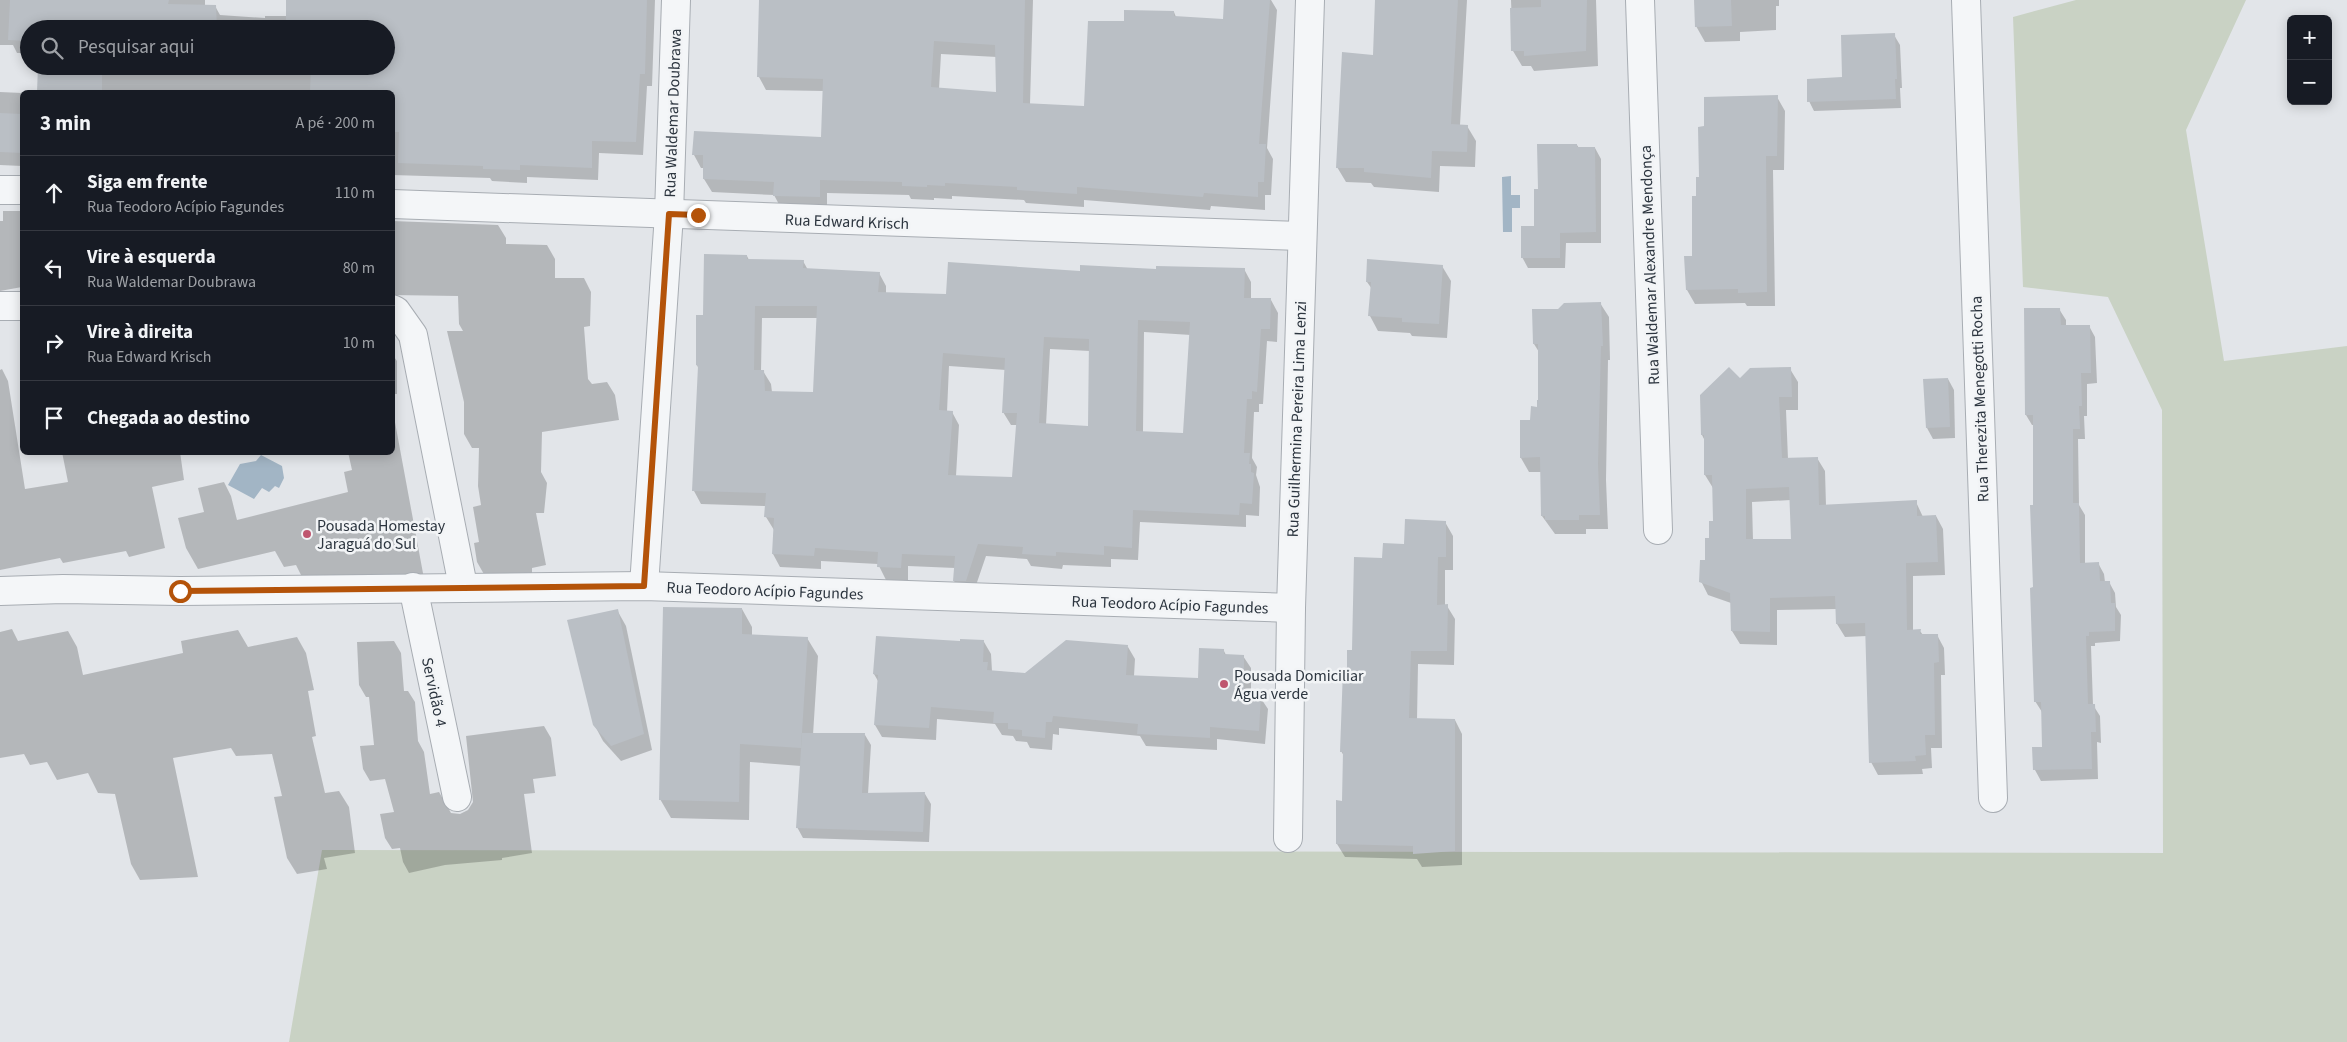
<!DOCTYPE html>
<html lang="pt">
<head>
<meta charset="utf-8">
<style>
  :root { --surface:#171b24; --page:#20242c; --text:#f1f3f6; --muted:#9ea1a6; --line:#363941 }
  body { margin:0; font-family:"Source Sans 3",sans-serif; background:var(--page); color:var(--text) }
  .controls { position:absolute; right:15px; top:15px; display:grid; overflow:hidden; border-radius:8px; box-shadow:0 2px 12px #0003 }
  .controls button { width:45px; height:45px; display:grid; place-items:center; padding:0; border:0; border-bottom:1px solid var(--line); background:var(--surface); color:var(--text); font:25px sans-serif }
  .stop { position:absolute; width:15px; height:15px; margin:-11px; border:4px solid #b45309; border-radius:50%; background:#fff }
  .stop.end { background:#b45309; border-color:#fff; box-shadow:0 1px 5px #0008 }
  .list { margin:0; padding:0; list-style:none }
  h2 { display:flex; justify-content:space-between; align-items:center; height:65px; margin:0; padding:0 20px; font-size:21px }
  h2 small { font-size:16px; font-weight:400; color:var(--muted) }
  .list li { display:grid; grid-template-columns:32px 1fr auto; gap:15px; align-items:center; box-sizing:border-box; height:75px; padding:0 20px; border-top:1px solid var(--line) }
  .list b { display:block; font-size:19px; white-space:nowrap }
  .list p { margin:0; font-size:16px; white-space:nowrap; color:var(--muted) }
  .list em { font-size:16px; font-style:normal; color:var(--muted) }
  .icon { flex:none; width:28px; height:28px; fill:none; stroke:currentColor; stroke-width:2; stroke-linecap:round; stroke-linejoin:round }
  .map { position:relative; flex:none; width:2347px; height:1042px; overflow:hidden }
  .search { position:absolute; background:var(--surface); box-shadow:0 2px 12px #0003; left:20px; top:20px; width:375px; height:55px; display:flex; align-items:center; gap:12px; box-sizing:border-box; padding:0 18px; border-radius:28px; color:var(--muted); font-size:19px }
  .panel { position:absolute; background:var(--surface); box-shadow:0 2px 12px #0003; left:20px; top:90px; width:375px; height:365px; border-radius:8px }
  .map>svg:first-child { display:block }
  .green { fill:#c9d2c4 }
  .water { fill:#a2b5c5 }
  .shadow { fill:#0003; fill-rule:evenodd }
  .building { fill:#babfc5; fill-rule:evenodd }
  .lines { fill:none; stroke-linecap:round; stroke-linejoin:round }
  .minor-casing { stroke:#a8adb3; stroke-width:30 }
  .minor { stroke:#f4f6f8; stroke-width:28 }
  .route { stroke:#b45309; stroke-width:6 }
  .poi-dot { fill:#bf566f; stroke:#f2f4f6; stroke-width:2 }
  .labels { text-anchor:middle; stroke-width:5; stroke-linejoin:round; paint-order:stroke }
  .street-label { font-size:16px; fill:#2c353f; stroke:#f2f4f6 }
  .poi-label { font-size:16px; fill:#2c353f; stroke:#f2f4f6; text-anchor:start }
</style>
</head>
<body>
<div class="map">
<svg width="2347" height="1042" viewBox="0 0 2347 1042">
  <rect width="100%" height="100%" fill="#e2e5e9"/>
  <path class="green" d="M 2076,0 L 2246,0 L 2186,130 L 2224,361 L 2347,346 L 2347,1042 L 289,1042 L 322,850 L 2163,853 L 2162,410 L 2108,297 L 2023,287 L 2013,17 Z"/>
  <g class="water">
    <path d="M 1511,176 L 1511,195 L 1520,195 L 1520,208 L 1512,208 L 1512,232 L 1503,232 L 1502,177 Z"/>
    <path d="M 261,455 L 282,466 L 284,478 L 279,488 L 275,486 L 269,492 L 262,488 L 254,499 L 228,485 L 240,464 L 256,461 Z"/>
  </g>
  <g class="shadow">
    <path d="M 0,0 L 205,0 L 205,6 L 215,6 L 220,15 L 265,18 L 265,16 L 287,16 L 315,0 L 655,0 L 652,86 L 647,86 L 643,155 L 599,153 L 598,180 L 527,177 L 527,183 L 492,181 L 490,178 L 392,175 L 392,92 L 28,92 L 39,91 L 39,66 L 386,66 L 386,29 L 29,29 L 29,53 L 17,53 L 13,45 L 0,45 Z"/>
    <path d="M 761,0 L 1033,0 L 1030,104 L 1085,107 L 1125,23 L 1174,12 L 1176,17 L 1224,20 L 1226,0 L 1271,0 L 1277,10 L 1267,148 L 1273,159 L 1271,195 L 1265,195 L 1265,210 L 1211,206 L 1210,210 L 1084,200 L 1084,207 L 1026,203 L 1024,200 L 952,196 L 952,199 L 934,198 L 934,200 L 911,199 L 909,195 L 827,193 L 827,210 L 782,210 L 774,195 L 712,192 L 704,179 L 704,168 L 701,168 L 694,155 L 822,138 L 824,91 L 766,90 L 759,77 ZM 941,54 L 997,57 L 997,94 L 939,89 Z"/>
    <path d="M 1376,0 L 1467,0 L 1460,125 L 1467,126 L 1476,141 L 1475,167 L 1440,166 L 1439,192 L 1374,187 L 1371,183 L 1346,182 L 1337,167 L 1375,56 Z"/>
    <path d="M 1511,0 L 1596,0 L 1598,66 L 1534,71 L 1531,66 L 1522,66 L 1513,51 Z"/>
    <path d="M 1695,0 L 1779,0 L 1779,6 L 1776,6 L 1776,30 L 1740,32 L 1740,41 L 1705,42 L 1696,26 Z"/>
    <path d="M 1894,35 L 1900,45 L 1902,88 L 1900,88 L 1901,108 L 1814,111 L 1809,101 L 1843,78 Z"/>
    <path d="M 0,92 L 22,93 L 22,166 L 0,165 Z"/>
    <path d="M 1777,97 L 1785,111 L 1784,170 L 1773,170 L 1775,306 L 1747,306 L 1745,303 L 1695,304 L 1687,290 L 1694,257 L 1700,178 Z"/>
    <path d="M 1577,145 L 1579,148 L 1595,148 L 1601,159 L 1601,243 L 1566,243 L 1565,268 L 1528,268 L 1522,257 L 1535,227 L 1539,190 Z"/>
    <path d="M 3,211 L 22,211 L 22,287 L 0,291 L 0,221 L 3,221 Z"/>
    <path d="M 392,221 L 498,225 L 506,238 L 506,244 L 547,245 L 555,259 L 555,278 L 584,278 L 591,292 L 590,326 L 584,327 L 588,379 L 592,384 L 607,382 L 615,395 L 619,420 L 542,432 L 541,472 L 547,483 L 544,513 L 536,513 L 546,565 L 532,568 L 532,576 L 485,576 L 477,562 L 474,543 L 479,542 L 473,507 L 481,505 L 478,486 L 479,448 L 472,448 L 464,434 L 464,402 L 447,331 L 463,331 L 459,324 L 458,296 L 392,295 Z"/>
    <path d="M 747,256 L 749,260 L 803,261 L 808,270 L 879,273 L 886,286 L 886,294 L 947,296 L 1081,272 L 1244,269 L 1251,282 L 1251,299 L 1271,300 L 1278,313 L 1277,342 L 1267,341 L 1263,404 L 1259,404 L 1259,412 L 1254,412 L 1252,458 L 1257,467 L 1256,475 L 1260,487 L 1259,516 L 1246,515 L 1246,527 L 1140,522 L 1138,560 L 1111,559 L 1111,567 L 1063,565 L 1062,569 L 1031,566 L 1027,559 L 986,556 L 973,594 L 962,593 L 954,581 L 955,568 L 908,566 L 908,581 L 886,580 L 878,564 L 821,561 L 821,569 L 780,567 L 773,554 L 774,530 L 766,517 L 766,506 L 701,504 L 694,491 L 699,370 L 697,365 L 704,316 ZM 762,318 L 818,318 L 814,393 L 772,392 L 771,384 L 763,371 L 761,371 ZM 1144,332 L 1191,335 L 1184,434 L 1143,432 ZM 1050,349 L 1090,351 L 1089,427 L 1046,425 ZM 949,366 L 1006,370 L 1003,412 L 1011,425 L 1017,425 L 1014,478 L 956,476 L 959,425 L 952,412 L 947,412 Z"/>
    <path d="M 1442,266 L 1451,281 L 1447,338 L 1412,336 L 1410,333 L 1378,331 L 1370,316 L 1372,289 L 1367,282 Z"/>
    <path d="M 1600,303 L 1609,317 L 1610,360 L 1608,360 L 1606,480 L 1608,529 L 1586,529 L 1586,534 L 1555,534 L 1542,516 L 1541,472 L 1529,472 L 1521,458 L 1540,402 L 1539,352 L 1534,344 L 1559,310 Z"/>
    <path d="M 2059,309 L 2066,320 L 2066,327 L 2089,326 L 2095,337 L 2097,383 L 2087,384 L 2087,416 L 2084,416 L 2085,439 L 2078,439 L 2079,505 L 2085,515 L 2085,564 L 2098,563 L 2104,574 L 2105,582 L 2109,582 L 2115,593 L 2116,607 L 2121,615 L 2120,641 L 2095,643 L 2095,646 L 2091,646 L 2093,705 L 2100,716 L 2101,743 L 2097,742 L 2098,779 L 2041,781 L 2035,770 L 2034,748 L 2043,748 L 2042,712 L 2035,701 L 2034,425 L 2032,425 L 2026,415 Z"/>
    <path d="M 392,354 L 397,361 L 397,394 L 392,394 Z"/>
    <path d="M 2,369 L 8,381 L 25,489 L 68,482 L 62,452 L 180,452 L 184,480 L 152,487 L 165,548 L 129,557 L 126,551 L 63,563 L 60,558 L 0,570 L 0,370 Z"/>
    <path d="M 1790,369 L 1798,382 L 1798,410 L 1786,410 L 1788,459 L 1817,458 L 1825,471 L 1826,506 L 1916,502 L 1923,517 L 1936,516 L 1943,529 L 1945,575 L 1913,576 L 1913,631 L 1920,631 L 1923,635 L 1937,635 L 1944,648 L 1945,675 L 1941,675 L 1942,748 L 1931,748 L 1932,768 L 1922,769 L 1923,774 L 1878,775 L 1871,762 L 1867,636 L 1845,637 L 1837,624 L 1837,609 L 1777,610 L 1777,645 L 1740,644 L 1732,631 L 1731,603 L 1708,595 L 1701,581 L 1715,522 L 1713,488 L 1705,475 L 1705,441 L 1702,435 L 1701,396 L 1740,380 ZM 1791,500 L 1792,540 L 1753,540 L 1752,502 Z"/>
    <path d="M 1948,379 L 1954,390 L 1955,438 L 1933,439 L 1927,428 L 1925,380 Z"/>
    <path d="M 392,406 L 425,584 L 307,587 L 296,565 L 284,567 L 275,551 L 198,569 L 186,548 L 178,518 L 204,512 L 198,488 L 224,482 L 231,496 L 237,520 L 348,492 L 344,472 L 352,470 L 348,452 L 392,452 Z"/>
    <path d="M 1445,522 L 1453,536 L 1453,570 L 1445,570 L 1445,606 L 1447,606 L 1455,619 L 1454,665 L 1418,664 L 1417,720 L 1455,720 L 1462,734 L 1462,865 L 1422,867 L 1417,859 L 1345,857 L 1337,844 L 1343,802 L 1344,756 L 1341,751 L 1348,670 L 1384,559 Z"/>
    <path d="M 742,609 L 752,627 L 752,635 L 807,638 L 818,656 L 813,735 L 865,735 L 871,745 L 868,794 L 925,794 L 931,804 L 929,842 L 803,838 L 797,827 L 801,766 L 750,762 L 749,820 L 671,818 L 660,799 Z"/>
    <path d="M 617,610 L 626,626 L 652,750 L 621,761 L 603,741 L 594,724 Z"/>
    <path d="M 12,629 L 18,641 L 68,631 L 77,647 L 83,675 L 183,653 L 181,641 L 238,630 L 248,647 L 297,637 L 306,653 L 314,690 L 308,691 L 316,736 L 312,737 L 325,793 L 339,791 L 349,807 L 355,853 L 324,858 L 327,869 L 297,874 L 287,858 L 274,797 L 282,796 L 272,754 L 236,756 L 231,748 L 173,758 L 198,877 L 140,880 L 131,864 L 115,794 L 98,793 L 88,773 L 57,780 L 47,762 L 30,765 L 24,754 L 0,758 L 0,632 Z"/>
    <path d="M 394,641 L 401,653 L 404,691 L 408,691 L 415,702 L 418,741 L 424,752 L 430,794 L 439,792 L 451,813 L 460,814 L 468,810 L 473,802 L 466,736 L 544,726 L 551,738 L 556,776 L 533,779 L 535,793 L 524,794 L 532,853 L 502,858 L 502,860 L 445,865 L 409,873 L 403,862 L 400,848 L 392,849 L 385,838 L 380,814 L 394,812 L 385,779 L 370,781 L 363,769 L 360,746 L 374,745 L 369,697 L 366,697 L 359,685 L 357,642 Z"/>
    <path d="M 961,642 L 984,642 L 991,654 L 992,671 L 1026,674 L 1128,647 L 1135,659 L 1134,676 L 1199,679 L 1224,651 L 1226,655 L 1243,656 L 1251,668 L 1251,696 L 1260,697 L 1268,709 L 1265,744 L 1217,739 L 1217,750 L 1146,746 L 1140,736 L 1059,728 L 1059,735 L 1053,734 L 1052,750 L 1030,748 L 1027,742 L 1016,741 L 1013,736 L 1002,735 L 995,724 L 937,719 L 936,740 L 882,737 L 875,725 L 878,681 L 874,674 Z"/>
  </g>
  <g class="building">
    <path d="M 10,0 L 169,0 L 168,4 L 216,5 L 217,29 L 29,29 L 29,41 L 8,40 Z"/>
    <path d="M 286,0 L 647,0 L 645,74 L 640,74 L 636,142 L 592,141 L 592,168 L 520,165 L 520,170 L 483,169 L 483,166 L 398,163 L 399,132 L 392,132 L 392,92 L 310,92 L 311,66 L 386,66 L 386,29 L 286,29 Z"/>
    <path d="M 759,0 L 1025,0 L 1023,103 L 1084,106 L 1088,21 L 1124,21 L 1124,10 L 1174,11 L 1174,16 L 1223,19 L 1224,0 L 1270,0 L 1259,144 L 1266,144 L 1264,182 L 1258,182 L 1258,197 L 1204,193 L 1203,197 L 1077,187 L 1077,194 L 1017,190 L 1017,187 L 945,183 L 945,186 L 927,185 L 927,187 L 902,186 L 902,182 L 820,180 L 820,197 L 773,196 L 774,182 L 703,179 L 703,155 L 692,155 L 694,131 L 821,137 L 823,79 L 757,77 ZM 934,41 L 995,45 L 996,92 L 931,87 Z"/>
    <path d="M 1375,0 L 1458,0 L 1451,124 L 1468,125 L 1467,152 L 1432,151 L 1431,178 L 1364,172 L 1364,168 L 1336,168 L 1342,52 L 1373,55 Z"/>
    <path d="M 1541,0 L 1587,0 L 1586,51 L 1524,56 L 1524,51 L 1511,51 L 1510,8 L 1541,7 Z"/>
    <path d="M 1694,0 L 1731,0 L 1732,26 L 1695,27 Z"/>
    <path d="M 1895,33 L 1897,79 L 1895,79 L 1896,99 L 1807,102 L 1807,79 L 1842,77 L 1841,35 Z"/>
    <path d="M 38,66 L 93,66 L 93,70 L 102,70 L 102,92 L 37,92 Z"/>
    <path d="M 1778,95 L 1777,156 L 1766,156 L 1767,292 L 1738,293 L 1738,289 L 1686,290 L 1684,256 L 1692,256 L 1692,196 L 1696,196 L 1696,177 L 1699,177 L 1698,127 L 1704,126 L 1704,97 Z"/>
    <path d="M 0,113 L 22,114 L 22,153 L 0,152 Z"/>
    <path d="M 1537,144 L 1577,144 L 1577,147 L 1595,147 L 1596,232 L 1560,233 L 1560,258 L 1521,258 L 1521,226 L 1534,226 L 1534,189 L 1538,189 Z"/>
    <path d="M 704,254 L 747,255 L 747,259 L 804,260 L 803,268 L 880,272 L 878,292 L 946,294 L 948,262 L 1080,271 L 1080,265 L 1156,269 L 1156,266 L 1245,268 L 1244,298 L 1271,298 L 1270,329 L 1261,329 L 1257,392 L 1252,391 L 1252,399 L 1247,399 L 1244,453 L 1250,453 L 1249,464 L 1251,464 L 1251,472 L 1254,473 L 1252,504 L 1240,503 L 1239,515 L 1133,510 L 1132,548 L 1104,546 L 1104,555 L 1056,552 L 1056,556 L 1022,554 L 1023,547 L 978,544 L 966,581 L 953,581 L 955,556 L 902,554 L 901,568 L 877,567 L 878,552 L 815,548 L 814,556 L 772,554 L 774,518 L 764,517 L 766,493 L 692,491 L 698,366 L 696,365 L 696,315 L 703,315 ZM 755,306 L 817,306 L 813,392 L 765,391 L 764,370 L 754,370 ZM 1138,320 L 1190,322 L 1183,433 L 1136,431 ZM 1044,337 L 1089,339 L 1088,426 L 1039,423 ZM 943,353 L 1005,358 L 1002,413 L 1017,413 L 1012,477 L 948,475 L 953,411 L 939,410 Z"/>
    <path d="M 1367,259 L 1443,265 L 1439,324 L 1402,322 L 1402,318 L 1368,316 L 1371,282 L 1366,282 Z"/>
    <path d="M 1601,302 L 1603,346 L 1601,346 L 1598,464 L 1600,515 L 1579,515 L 1579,520 L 1545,520 L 1545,516 L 1541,516 L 1540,457 L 1520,458 L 1520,420 L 1530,420 L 1531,406 L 1537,407 L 1537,400 L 1538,400 L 1538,344 L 1533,344 L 1532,309 L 1558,309 L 1564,303 Z"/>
    <path d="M 2024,308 L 2060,308 L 2061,325 L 2090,325 L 2091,373 L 2081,373 L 2082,406 L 2079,406 L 2080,429 L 2073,429 L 2073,503 L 2079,503 L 2080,563 L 2099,562 L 2100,581 L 2110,581 L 2111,603 L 2115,603 L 2115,631 L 2089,632 L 2089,636 L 2086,636 L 2088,704 L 2095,704 L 2096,732 L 2091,732 L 2092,769 L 2033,770 L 2032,747 L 2042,747 L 2041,702 L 2034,702 L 2030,588 L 2033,587 L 2030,505 L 2033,505 L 2033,415 L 2025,415 Z"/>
    <path d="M 1729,367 L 1740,378 L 1750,368 L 1791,367 L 1792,397 L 1779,397 L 1782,458 L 1818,457 L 1819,505 L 1917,500 L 1917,516 L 1936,515 L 1938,562 L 1906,563 L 1907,630 L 1921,629 L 1920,634 L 1938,634 L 1939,662 L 1934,663 L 1935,735 L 1925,735 L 1926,755 L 1915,756 L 1916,761 L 1869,763 L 1865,623 L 1836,624 L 1835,596 L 1770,598 L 1770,632 L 1731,631 L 1730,593 L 1699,582 L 1700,560 L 1705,560 L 1705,538 L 1709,538 L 1709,521 L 1713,521 L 1712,475 L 1704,475 L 1704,435 L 1701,435 L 1700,395 ZM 1789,487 L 1791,539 L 1746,539 L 1746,489 Z"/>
    <path d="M 1948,378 L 1950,427 L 1926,428 L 1923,379 Z"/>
    <path d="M 1405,519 L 1446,521 L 1446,557 L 1438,557 L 1437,605 L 1448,604 L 1447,651 L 1411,651 L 1409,718 L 1455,719 L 1455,851 L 1413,854 L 1413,846 L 1336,844 L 1336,800 L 1342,801 L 1343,752 L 1340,752 L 1343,669 L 1347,669 L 1347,650 L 1352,650 L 1354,557 L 1382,558 L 1383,543 L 1404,544 Z"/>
    <path d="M 663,607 L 742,608 L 742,634 L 808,637 L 801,748 L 740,744 L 739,802 L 659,800 Z"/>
    <path d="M 618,609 L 644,734 L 611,746 L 593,725 L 567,620 Z"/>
    <path d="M 876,636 L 960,641 L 960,639 L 984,640 L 983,662 L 988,662 L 987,670 L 1025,673 L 1066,640 L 1128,645 L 1126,675 L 1198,678 L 1199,648 L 1224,649 L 1224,654 L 1244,655 L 1244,695 L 1261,695 L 1259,731 L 1210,727 L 1210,738 L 1137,734 L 1138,724 L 1053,716 L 1052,722 L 1046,722 L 1045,738 L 1022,736 L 1022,730 L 1008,729 L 1008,723 L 993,723 L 994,712 L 931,707 L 929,728 L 874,725 L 878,675 L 873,674 Z"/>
    <path d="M 802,733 L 865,733 L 862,793 L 925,792 L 923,832 L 796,828 Z"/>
  </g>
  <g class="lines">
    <g class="minor-casing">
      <g id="minor">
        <path d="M 1640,0 L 1658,530"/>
        <path d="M 1966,0 L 1993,798"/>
        <path d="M 0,190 L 22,190"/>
        <path d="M 392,204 L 1301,236"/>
        <path d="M 0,306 L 22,306"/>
        <path d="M 392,309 L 396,311 L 413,335 L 463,586"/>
        <path d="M 644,586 L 669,214 L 676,0"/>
        <path d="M 413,587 L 457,797"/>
        <path d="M 0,591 L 63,589 L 180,591 L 644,586 L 1291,608"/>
        <path d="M 1288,838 L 1291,608 L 1310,0"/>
      </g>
    </g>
    <use href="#minor" class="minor"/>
  </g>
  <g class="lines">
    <path class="route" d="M 180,591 L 644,586 L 669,214 L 698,215"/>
  </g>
  <g class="poi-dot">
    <circle cx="307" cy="534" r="5"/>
    <circle cx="1224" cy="684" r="5"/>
  </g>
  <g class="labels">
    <g class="street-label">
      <text transform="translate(672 113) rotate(-88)" y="6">Rua Waldemar Doubrawa</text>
      <text transform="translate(847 221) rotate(2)" y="6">Rua Edward Krisch</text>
      <text transform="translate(1649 265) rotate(-92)" y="6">Rua Waldemar Alexandre Mendonça</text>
      <text transform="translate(1979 399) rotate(-92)" y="6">Rua Therezita Menegotti Rocha</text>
      <text transform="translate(1296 419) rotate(-88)" y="6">Rua Guilhermina Pereira Lima Lenzi</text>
      <text transform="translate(765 590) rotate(2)" y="6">Rua Teodoro Acípio Fagundes</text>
      <text transform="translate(1170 604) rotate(2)" y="6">Rua Teodoro Acípio Fagundes</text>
      <text transform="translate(435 692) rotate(78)" y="6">Servidão 4</text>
    </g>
    <g class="poi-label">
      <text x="317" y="531">Pousada Homestay<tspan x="317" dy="18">Jaraguá do Sul</tspan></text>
      <text x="1234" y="681">Pousada Domiciliar<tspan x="1234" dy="18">Água verde</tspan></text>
    </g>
  </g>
</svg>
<div class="controls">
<button>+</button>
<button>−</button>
</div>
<div class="stop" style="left:180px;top:591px"></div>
<div class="stop end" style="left:698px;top:215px"></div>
<div class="search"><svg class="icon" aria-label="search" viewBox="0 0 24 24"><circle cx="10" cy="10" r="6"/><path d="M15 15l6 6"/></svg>Pesquisar aqui</div>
<section class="panel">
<h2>3 min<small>A pé · 200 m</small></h2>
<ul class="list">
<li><svg class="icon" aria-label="ahead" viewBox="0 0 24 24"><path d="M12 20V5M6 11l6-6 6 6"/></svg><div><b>Siga em frente</b><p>Rua Teodoro Acípio Fagundes</p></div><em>110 m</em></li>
<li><svg class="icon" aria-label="left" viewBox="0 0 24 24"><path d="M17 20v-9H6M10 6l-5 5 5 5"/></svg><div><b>Vire à esquerda</b><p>Rua Waldemar Doubrawa</p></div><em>80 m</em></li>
<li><svg class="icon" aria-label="right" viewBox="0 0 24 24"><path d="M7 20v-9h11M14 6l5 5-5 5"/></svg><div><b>Vire à direita</b><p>Rua Edward Krisch</p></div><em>10 m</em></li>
<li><svg class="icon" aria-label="arrive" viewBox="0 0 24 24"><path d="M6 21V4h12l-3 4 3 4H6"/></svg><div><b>Chegada ao destino</b></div></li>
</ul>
</section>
</div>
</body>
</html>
